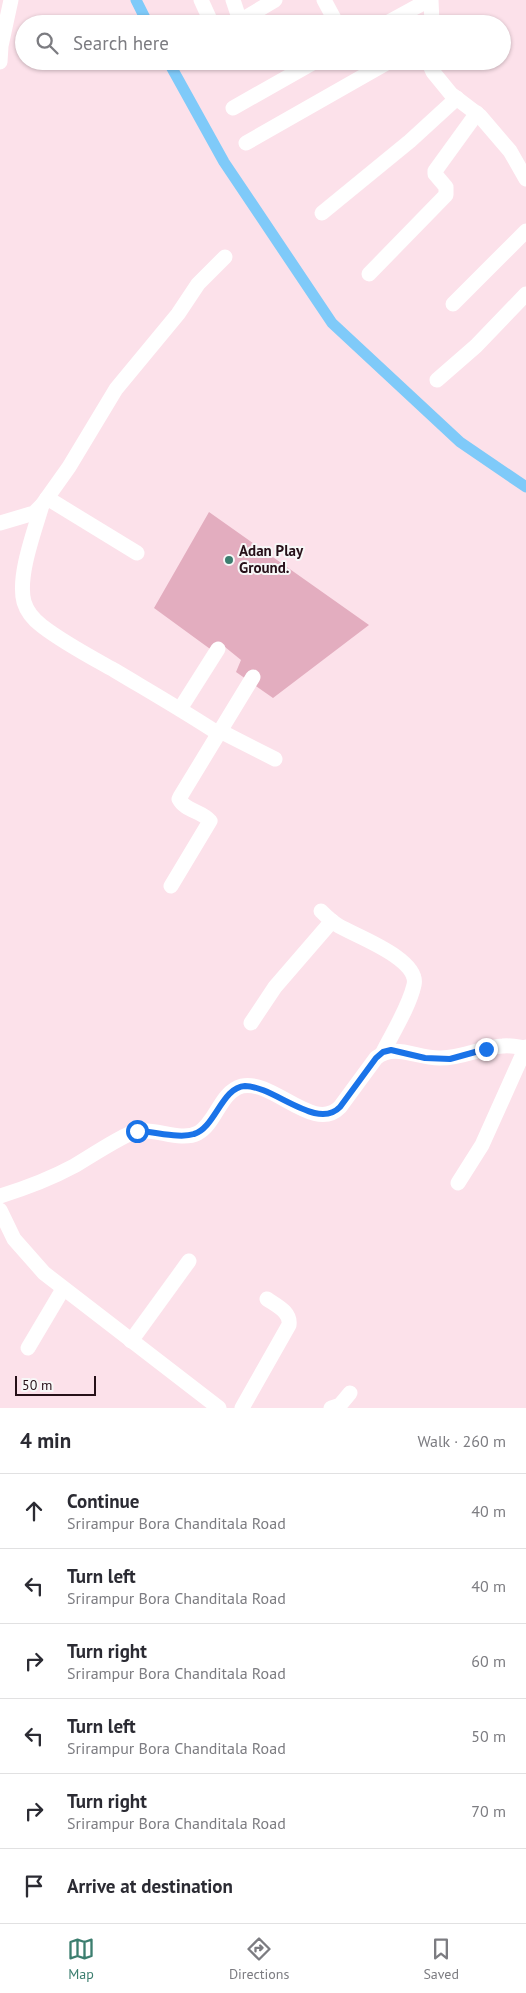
<!DOCTYPE html>
<html lang="en">
<head>
<meta charset="utf-8">
<style>
  :root { --surface:#fff; --page:#f7f7f7; --text:#2b2b33; --muted:#7c7c81; --line:#e1e1e2; --accent:#3c7e6f }
  body { margin:0; font-family:"PT Sans",sans-serif; background:var(--page); color:var(--text) }
  .scale { position:absolute; left:15px; bottom:12px; width:81px; box-sizing:border-box; padding-left:5px; border:2px solid #261018; border-top:0; font-size:14px; line-height:18px; white-space:nowrap; color:#261018; -webkit-text-stroke:4px #f7f7f7; paint-order:stroke }
  .stop { position:absolute; width:15px; height:15px; margin:-11px; border:4px solid #1a73e8; border-radius:50%; background:#fff }
  .stop.end { background:#1a73e8; border-color:#fff; box-shadow:0 1px 5px #0008 }
  .list { margin:0; padding:0; list-style:none }
  h2 { display:flex; justify-content:space-between; align-items:center; height:65px; margin:0; padding:0 20px; font-size:21px }
  h2 small { font-size:16px; font-weight:400; color:var(--muted) }
  .list li { display:grid; grid-template-columns:32px 1fr auto; gap:15px; align-items:center; box-sizing:border-box; height:75px; padding:0 20px; border-top:1px solid var(--line) }
  .list b { display:block; font-size:19px; white-space:nowrap }
  .list p { margin:0; font-size:16px; white-space:nowrap; color:var(--muted) }
  .list em { font-size:16px; font-style:normal; color:var(--muted) }
  .icon { flex:none; width:28px; height:28px; fill:none; stroke:currentColor; stroke-width:2; stroke-linecap:round; stroke-linejoin:round }
  .map { position:relative; flex:none; width:526px; height:1408px; overflow:hidden }
  .search { position:absolute; background:var(--surface); box-shadow:0 1px 4px #0004; left:15px; right:15px; top:15px; height:55px; display:flex; align-items:center; gap:12px; box-sizing:border-box; padding:0 18px; border-radius:28px; color:var(--muted); font-size:19px }
  .sheet { height:515px; background:var(--surface) }
  nav { display:flex; justify-content:space-around; align-items:center; box-sizing:border-box; height:70px; border-top:1px solid var(--line); background:var(--surface); font-size:14px; color:var(--muted) }
  nav a { display:grid; justify-items:center; gap:2px }
  nav .on { color:var(--accent) }
  .map>svg:first-child { display:block }
  .green { fill:#e3adbf }
  .lines { fill:none; stroke-linecap:round; stroke-linejoin:round }
  .canal { stroke:#7fcaf9; stroke-width:11 }
  .minor { stroke:#fff; stroke-width:15 }
  .route { stroke:#1a73e8; stroke-width:6 }
  .poi-dot { fill:#3c7e6f; stroke:#f7f7f7; stroke-width:2 }
  .labels { text-anchor:middle; stroke-width:4; stroke-linejoin:round; paint-order:stroke }
  .poi-label { font-size:15px; font-weight:bold; fill:#261018; stroke:#f7f7f7; text-anchor:start }
</style>
</head>
<body>
<div class="map">
<svg width="526" height="1408" viewBox="0 0 526 1408">
  <rect width="100%" height="100%" fill="#fce1ea"/>
  <path class="green" d="M 209,512 L 369,625 L 273,698 L 236,672 L 241,660 L 225,647 L 217,654 L 154,608 Z"/>
  <g class="lines">
    <g class="canal">
      <path d="M 136,0 L 148,24"/>
      <path d="M 168,61 L 224,162 L 332,323 L 460,442 L 526,487"/>
    </g>
    <g class="minor">
      <path d="M 201,0 L 212,24"/>
      <path d="M 233,0 L 240,21"/>
      <path d="M 324,0 L 337,24"/>
      <path d="M 431,0 L 432,24"/>
      <path d="M 235,24 L 275,0"/>
      <path d="M 385,24 L 429,0"/>
      <path d="M 428,61 L 433,72 L 451,94 L 480,116 L 510,151 L 526,179"/>
      <path d="M 0,62 L 1,46 L 11,0"/>
      <path d="M 233,108 L 316,61"/>
      <path d="M 246,143 L 390,61"/>
      <path d="M 322,213 L 410,141 L 457,98"/>
      <path d="M 369,274 L 446,195 L 446,187 L 435,174 L 435,171 L 477,113"/>
      <path d="M 453,304 L 526,231"/>
      <path d="M 437,380 L 476,346 L 526,294"/>
      <path d="M 47,498 L 137,553"/>
      <path d="M 42,505 C 35,530 17,576 24,602 C 27,612 34,620 42,626 C 64,643 89,656 114,670 C 149,691 184,711 219,734"/>
      <path d="M 0,523 L 34,513 L 42,505 L 69,467 L 116,389 L 178,314 L 198,284 L 225,257"/>
      <path d="M 180,709 L 218,649"/>
      <path d="M 220,731 L 275,759"/>
      <path d="M 171,886 L 210,821 C 202,811 185,811 179,799 L 180,797 L 253,677"/>
      <path d="M 321,911 C 326,916 332,922 339,926 C 356,936 420,959 414,985 C 409,1007 393,1032 383,1052"/>
      <path d="M 251,1023 L 275,987 L 332,921"/>
      <path d="M 458,1183 L 482,1145 L 526,1047"/>
      <path d="M 0,1196 C 26,1188 50,1179 74,1166 C 88,1158 125,1133 138,1131 C 157,1128 180,1142 198,1133 C 216,1123 220,1092 242,1086 C 273,1079 314,1134 340,1107 L 376,1058 C 395,1043 416,1058 439,1058 C 461,1059 481,1047 503,1046 C 510,1045 519,1047 526,1048"/>
      <path d="M 0,1210 L 14,1239 L 44,1273 L 219,1408"/>
      <path d="M 131,1341 L 189,1261"/>
      <path d="M 28,1348 L 63,1289"/>
      <path d="M 242,1408 L 289,1325 C 291,1312 277,1306 267,1299"/>
      <path d="M 331,1408 L 340,1405 L 350,1393"/>
    </g>
  </g>
  <g class="lines">
    <path class="route" d="M 137,1131 C 153,1131 179,1139 194,1134 C 215,1128 222,1087 245,1086 C 274,1086 317,1131 340,1107 L 376,1058 L 383,1052 L 391,1050 L 425,1058 L 450,1059 L 486,1049"/>
  </g>
  <circle class="poi-dot" cx="229" cy="560" r="5"/>
  <g class="labels">
    <g class="poi-label">
      <text x="239" y="556">Adan Play<tspan x="239" dy="17">Ground.</tspan></text>
    </g>
  </g>
</svg>
<div class="scale">50 m</div>
<div class="stop" style="left:137px;top:1131px"></div>
<div class="stop end" style="left:486px;top:1049px"></div>
<div class="search"><svg class="icon" aria-label="search" viewBox="0 0 24 24"><circle cx="10" cy="10" r="6"/><path d="M15 15l6 6"/></svg>Search here</div>
</div>
<section class="sheet">
<h2>4 min<small>Walk · 260 m</small></h2>
<ul class="list">
<li><svg class="icon" aria-label="ahead" viewBox="0 0 24 24"><path d="M12 20V5M6 11l6-6 6 6"/></svg><div><b>Continue</b><p>Srirampur Bora Chanditala Road</p></div><em>40 m</em></li>
<li><svg class="icon" aria-label="left" viewBox="0 0 24 24"><path d="M17 20v-9H6M10 6l-5 5 5 5"/></svg><div><b>Turn left</b><p>Srirampur Bora Chanditala Road</p></div><em>40 m</em></li>
<li><svg class="icon" aria-label="right" viewBox="0 0 24 24"><path d="M7 20v-9h11M14 6l5 5-5 5"/></svg><div><b>Turn right</b><p>Srirampur Bora Chanditala Road</p></div><em>60 m</em></li>
<li><svg class="icon" aria-label="left" viewBox="0 0 24 24"><path d="M17 20v-9H6M10 6l-5 5 5 5"/></svg><div><b>Turn left</b><p>Srirampur Bora Chanditala Road</p></div><em>50 m</em></li>
<li><svg class="icon" aria-label="right" viewBox="0 0 24 24"><path d="M7 20v-9h11M14 6l5 5-5 5"/></svg><div><b>Turn right</b><p>Srirampur Bora Chanditala Road</p></div><em>70 m</em></li>
<li><svg class="icon" aria-label="arrive" viewBox="0 0 24 24"><path d="M6 21V4h12l-3 4 3 4H6"/></svg><div><b>Arrive at destination</b></div></li>
</ul>
</section>
<nav>
<a class="on"><svg class="icon" aria-label="map" viewBox="0 0 24 24"><path d="M3 6l6-2 6 2 6-2v14l-6 2-6-2-6 2zM9 4v14M15 6v14"/></svg>Map</a>
<a><svg class="icon" aria-label="directions" viewBox="0 0 24 24"><path d="M12 3l9 9-9 9-9-9zM9 14v-3h6M13 9l2 2-2 2"/></svg>Directions</a>
<a><svg class="icon" aria-label="saved" viewBox="0 0 24 24"><path d="M7 4h10v16l-5-4-5 4z"/></svg>Saved</a>
</nav>
</body>
</html>
